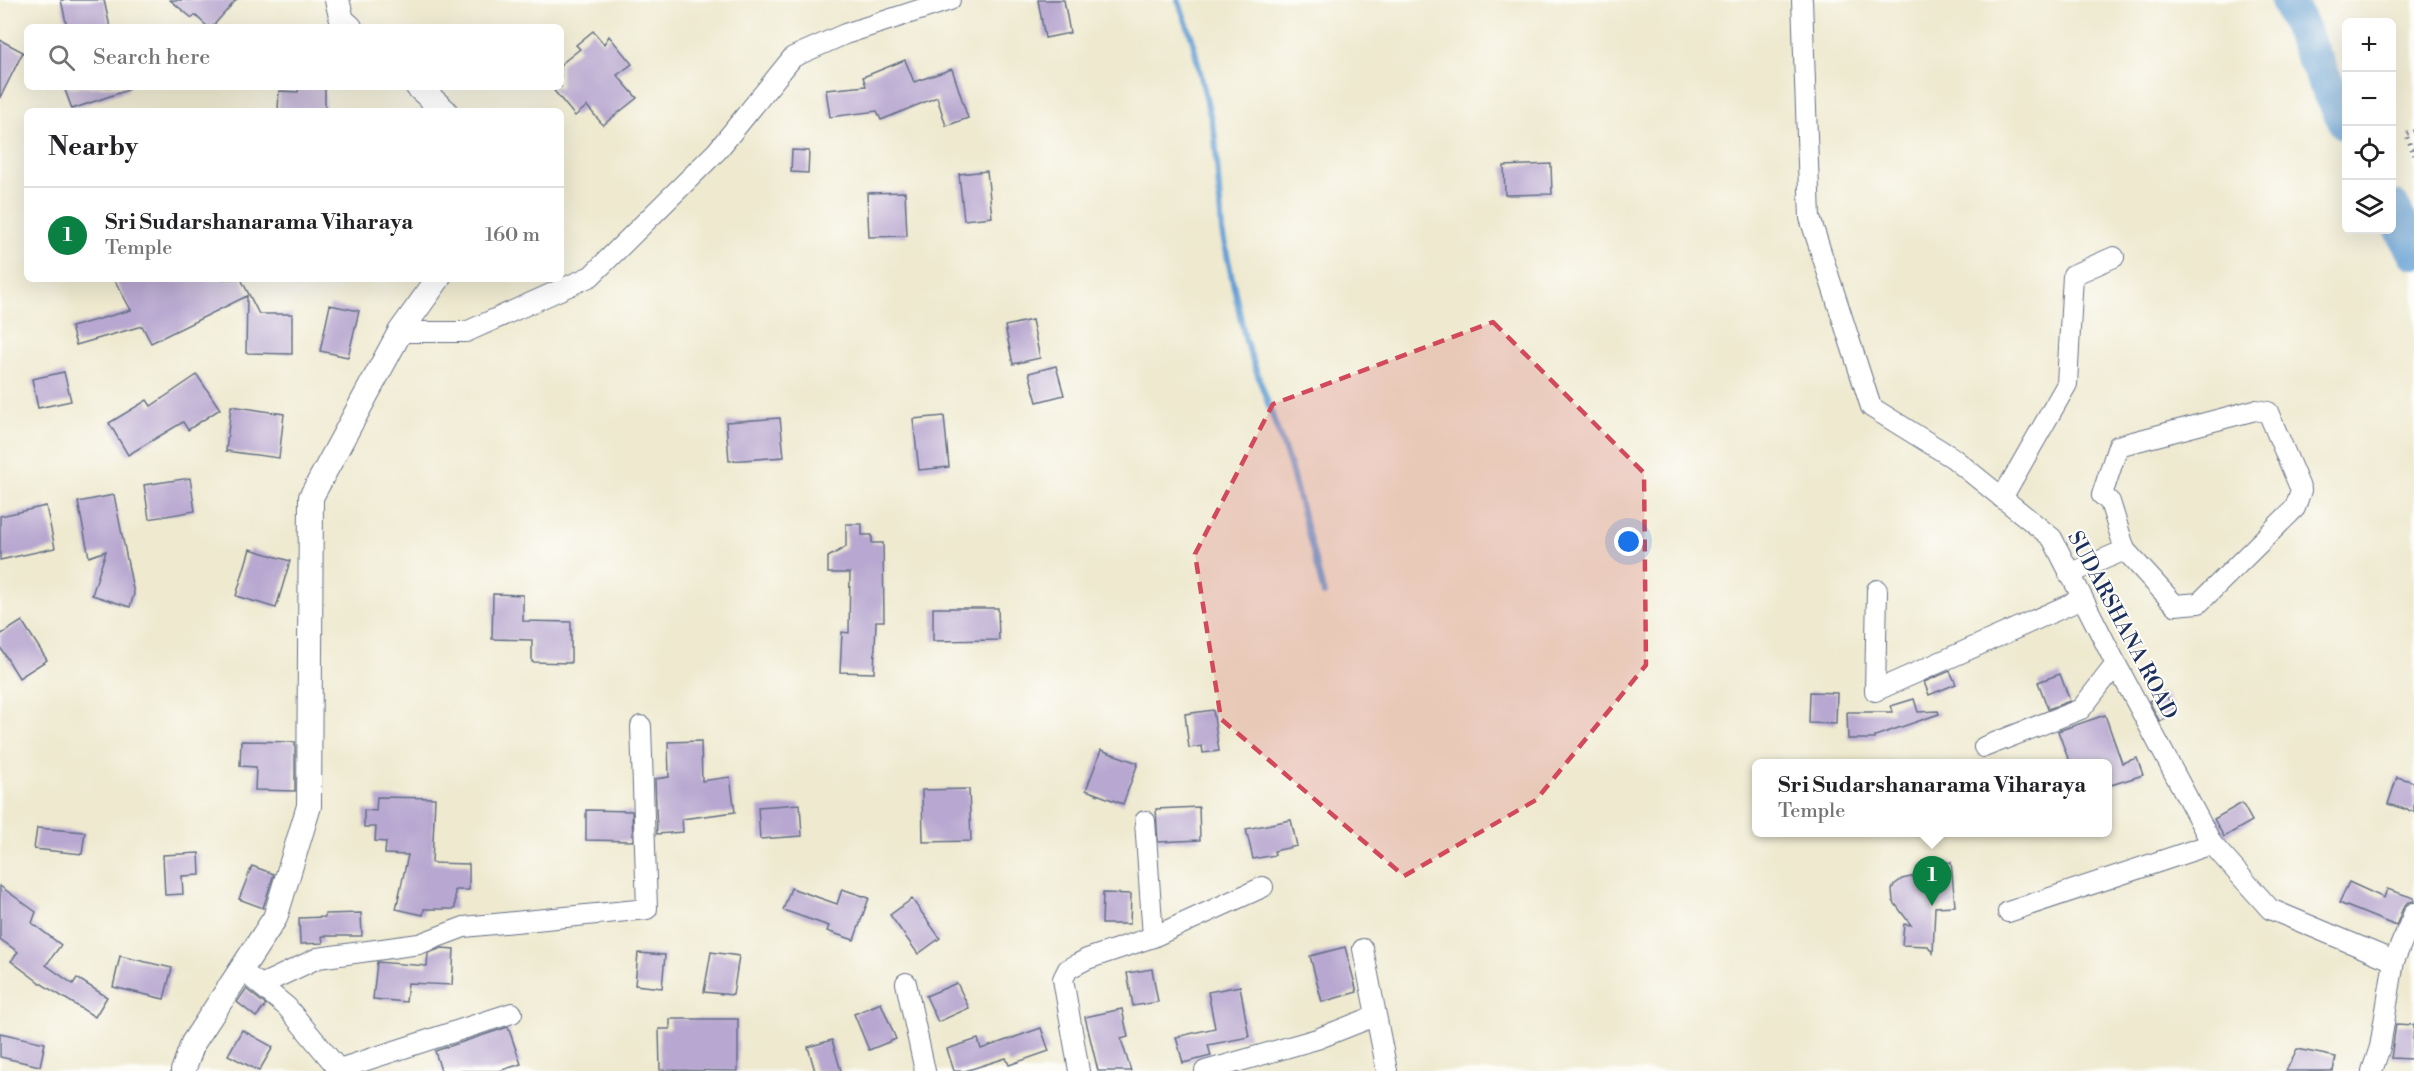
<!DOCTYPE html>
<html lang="en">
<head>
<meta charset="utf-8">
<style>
  :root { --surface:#fff; --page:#f2f2f2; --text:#202124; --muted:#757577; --line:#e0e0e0; --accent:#0b8043 }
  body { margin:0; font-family:"Libre Bodoni",serif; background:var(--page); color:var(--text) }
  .controls { position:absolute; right:18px; top:18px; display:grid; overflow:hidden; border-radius:9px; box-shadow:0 6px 24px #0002 }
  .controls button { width:54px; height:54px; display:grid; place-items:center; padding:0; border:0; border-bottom:2px solid var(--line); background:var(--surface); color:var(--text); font:30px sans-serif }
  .you { position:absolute; left:1629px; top:542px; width:21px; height:21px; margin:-15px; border:4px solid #fff; border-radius:50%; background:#1a73e8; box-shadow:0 0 0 9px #1a73e833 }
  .badge { display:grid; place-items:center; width:39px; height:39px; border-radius:50%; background:var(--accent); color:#fff; font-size:20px; font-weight:700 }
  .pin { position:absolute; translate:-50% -50px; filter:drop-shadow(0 2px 3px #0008) }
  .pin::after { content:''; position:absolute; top:32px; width:21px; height:18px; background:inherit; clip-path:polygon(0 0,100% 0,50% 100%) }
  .popup { position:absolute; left:1752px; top:759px; width:360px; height:78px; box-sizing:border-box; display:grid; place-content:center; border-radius:9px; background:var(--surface); filter:drop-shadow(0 2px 4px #0005); font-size:20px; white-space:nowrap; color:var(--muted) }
  .popup b { font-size:22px; color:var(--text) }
  .popup::after { content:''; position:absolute; left:50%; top:100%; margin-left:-12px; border:12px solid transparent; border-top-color:var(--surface) }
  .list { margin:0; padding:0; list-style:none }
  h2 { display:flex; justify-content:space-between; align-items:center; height:78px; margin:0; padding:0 24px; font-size:26px }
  h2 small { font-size:20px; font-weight:400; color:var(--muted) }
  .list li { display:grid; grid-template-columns:39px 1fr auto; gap:18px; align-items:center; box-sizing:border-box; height:96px; padding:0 24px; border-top:2px solid var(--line) }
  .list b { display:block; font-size:22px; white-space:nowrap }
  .list p { margin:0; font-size:20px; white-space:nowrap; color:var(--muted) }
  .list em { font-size:20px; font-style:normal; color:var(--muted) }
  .icon { flex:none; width:33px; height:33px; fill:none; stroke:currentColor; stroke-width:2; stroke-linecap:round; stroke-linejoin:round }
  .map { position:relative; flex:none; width:2414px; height:1071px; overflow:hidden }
  .search { position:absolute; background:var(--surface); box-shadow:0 6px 24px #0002; left:24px; top:24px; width:540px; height:66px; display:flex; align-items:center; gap:15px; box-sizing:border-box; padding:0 21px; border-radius:9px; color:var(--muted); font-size:22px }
  .panel { position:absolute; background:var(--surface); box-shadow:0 6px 24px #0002; left:24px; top:108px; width:540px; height:174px; border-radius:9px }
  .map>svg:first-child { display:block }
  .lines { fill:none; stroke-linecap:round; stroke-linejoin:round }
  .stream { stroke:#639fd3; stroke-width:6 }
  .canal { stroke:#639fd3; stroke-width:21 }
  .river { stroke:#639fd3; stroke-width:36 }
  .building { fill:#b8a7d0 }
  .minor-casing { stroke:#657086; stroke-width:22 }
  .tertiary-casing { stroke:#657086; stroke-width:26 }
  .path { stroke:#657086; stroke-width:4; stroke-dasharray:1.5 4.5; stroke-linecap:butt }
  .minor { stroke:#fff; stroke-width:20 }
  .tertiary { stroke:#fff; stroke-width:24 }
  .marked { fill:#d1495b; fill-opacity:0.2; stroke:#d1495b; stroke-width:4.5; stroke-dasharray:12 8; stroke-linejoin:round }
  .labels { text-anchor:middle; stroke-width:4.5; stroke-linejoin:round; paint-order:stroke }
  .street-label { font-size:21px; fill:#1b2f5e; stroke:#fdfcf7 }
</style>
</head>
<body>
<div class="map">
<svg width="2414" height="1071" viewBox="0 0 2414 1071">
  <rect width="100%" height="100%" fill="#fdfcf7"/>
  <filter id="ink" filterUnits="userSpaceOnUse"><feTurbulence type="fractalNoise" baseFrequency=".0167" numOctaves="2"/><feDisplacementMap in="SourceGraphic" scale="12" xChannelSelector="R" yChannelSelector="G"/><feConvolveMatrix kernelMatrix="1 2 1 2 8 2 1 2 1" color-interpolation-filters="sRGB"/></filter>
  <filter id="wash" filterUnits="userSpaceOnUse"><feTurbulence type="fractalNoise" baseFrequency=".008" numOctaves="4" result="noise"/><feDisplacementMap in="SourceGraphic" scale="24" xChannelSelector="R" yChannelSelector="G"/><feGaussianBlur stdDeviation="1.35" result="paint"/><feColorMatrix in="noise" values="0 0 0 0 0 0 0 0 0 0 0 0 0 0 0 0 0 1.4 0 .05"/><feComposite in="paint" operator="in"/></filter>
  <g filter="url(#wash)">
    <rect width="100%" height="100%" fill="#eee9cf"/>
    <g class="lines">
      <path class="stream" d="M 1178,0 L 1192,38 L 1215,136 L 1222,231 L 1245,339 L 1290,465 L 1324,594"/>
      <path class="canal" d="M 2398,219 L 2414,227"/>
      <g class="river">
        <path d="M 2288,0 L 2322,75 L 2346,122"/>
        <path d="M 2392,208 L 2414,251"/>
      </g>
    </g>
    <g id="blocks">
      <g class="building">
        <path d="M 61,0 L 104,0 L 110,27 L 67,27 Z"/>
        <path d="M 170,0 L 236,0 L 212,27 L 208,27 L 195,15 L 192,18 Z"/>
        <path d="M 1038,0 L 1064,0 L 1070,33 L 1045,38 Z"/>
        <path d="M 593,31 L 604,44 L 609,36 L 632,64 L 617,75 L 637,98 L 603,125 L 587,106 L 575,116 L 551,87 L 561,87 L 561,64 L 580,49 L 576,45 Z"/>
        <path d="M 0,40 L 23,52 L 0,98 Z"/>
        <path d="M 905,60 L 914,82 L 952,69 L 968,118 L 946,126 L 937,97 L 881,120 L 877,111 L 830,117 L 826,90 L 866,86 L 863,77 Z"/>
        <path d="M 64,87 L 128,87 L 128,90 L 72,109 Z"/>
        <path d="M 299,87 L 325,87 L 325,111 L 278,111 L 279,91 L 298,92 Z"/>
        <path d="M 792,150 L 809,151 L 808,173 L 791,172 Z"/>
        <path d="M 1551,164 L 1552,194 L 1505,195 L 1504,166 Z"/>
        <path d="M 987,171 L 992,217 L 964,220 L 959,174 Z"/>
        <path d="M 905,192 L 907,236 L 869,237 L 867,193 Z"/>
        <path d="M 114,279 L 241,279 L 259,314 L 292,314 L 292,354 L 246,353 L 247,296 L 151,343 L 142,326 L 76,345 L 71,327 L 131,310 Z"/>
        <path d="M 330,305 L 359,311 L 348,357 L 320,351 Z"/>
        <path d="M 1032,320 L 1040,358 L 1013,364 L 1005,326 Z"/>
        <path d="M 1056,366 L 1064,395 L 1037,402 L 1029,373 Z"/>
        <path d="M 64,372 L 71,401 L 38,408 L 32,379 Z"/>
        <path d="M 197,375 L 220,409 L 188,430 L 183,422 L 128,455 L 109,423 L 147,400 L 151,406 Z"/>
        <path d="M 231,406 L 284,414 L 279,458 L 226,451 Z"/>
        <path d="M 944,416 L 949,467 L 919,470 L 913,419 Z"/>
        <path d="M 780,418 L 784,457 L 729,461 L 726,422 Z"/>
        <path d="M 190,478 L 195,511 L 149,519 L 144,485 Z"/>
        <path d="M 114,495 L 134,594 L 130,607 L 92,595 L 106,551 L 89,557 L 78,502 Z"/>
        <path d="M 46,506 L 55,548 L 0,560 L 0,516 Z"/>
        <path d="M 846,524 L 862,524 L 862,535 L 872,535 L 872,543 L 883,543 L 884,621 L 876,621 L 874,673 L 840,672 L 842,632 L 849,633 L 850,573 L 828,573 L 828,557 L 846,547 Z"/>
        <path d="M 250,549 L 290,561 L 276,608 L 236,596 Z"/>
        <path d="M 493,594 L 523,595 L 523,621 L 571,622 L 571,663 L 532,662 L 532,640 L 492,639 Z"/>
        <path d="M 933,608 L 998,608 L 999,640 L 933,641 Z"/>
        <path d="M 22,621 L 47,660 L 19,678 L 0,647 L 0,635 Z"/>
        <path d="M 1950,671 L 1956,684 L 1929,695 L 1924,682 Z"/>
        <path d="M 2060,674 L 2070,701 L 2048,709 L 2038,682 Z"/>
        <path d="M 1810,692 L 1837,693 L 1836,724 L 1809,723 Z"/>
        <path d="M 2164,692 L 2176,712 L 2160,722 L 2149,701 Z"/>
        <path d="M 1914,699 L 1918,712 L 1938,711 L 1939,714 L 1875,736 L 1875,739 L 1848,739 L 1847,712 L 1893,712 L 1891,706 Z"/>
        <path d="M 1213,710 L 1219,751 L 1203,753 L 1202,746 L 1189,748 L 1185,714 Z"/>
        <path d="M 2105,715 L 2122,763 L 2137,758 L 2143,775 L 2108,786 L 2108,764 L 2070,764 L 2058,731 Z"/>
        <path d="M 241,741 L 295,742 L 295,791 L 255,790 L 256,767 L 240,766 Z"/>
        <path d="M 701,741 L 702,781 L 730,777 L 735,812 L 682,819 L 683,832 L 657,834 L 655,779 L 669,777 L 668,742 Z"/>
        <path d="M 1101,750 L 1138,763 L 1123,804 L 1086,790 Z"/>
        <path d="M 2397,777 L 2414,782 L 2414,812 L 2388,804 Z"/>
        <path d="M 969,789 L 971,841 L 923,842 L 922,790 Z"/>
        <path d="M 377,797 L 435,798 L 432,863 L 469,864 L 469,890 L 455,890 L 455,909 L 424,909 L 423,915 L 396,909 L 408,855 L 385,854 L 386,842 L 375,841 L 376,827 L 364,827 L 364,810 L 376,811 Z"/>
        <path d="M 2242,803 L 2252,821 L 2224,837 L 2214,819 Z"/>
        <path d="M 800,804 L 802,836 L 760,839 L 758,807 Z"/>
        <path d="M 1199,807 L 1200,840 L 1158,842 L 1156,809 Z"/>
        <path d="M 586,810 L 632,811 L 633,841 L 586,840 Z"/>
        <path d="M 1291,820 L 1297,846 L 1274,851 L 1275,855 L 1253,859 L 1246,829 Z"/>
        <path d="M 37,828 L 85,832 L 82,854 L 34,849 Z"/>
        <path d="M 199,853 L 200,875 L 182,876 L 183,894 L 165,895 L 163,855 Z"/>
        <path d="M 1951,862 L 1955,906 L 1935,907 L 1933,953 L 1928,946 L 1902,945 L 1904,924 L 1911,925 L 1893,901 L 1892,890 L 1894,885 L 1902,879 L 1920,875 L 1920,865 Z"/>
        <path d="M 252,866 L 274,874 L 263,908 L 239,899 Z"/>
        <path d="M 2349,882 L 2384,898 L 2387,889 L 2414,898 L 2414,901 L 2407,903 L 2403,908 L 2396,926 L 2339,903 Z"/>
        <path d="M 0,886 L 36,912 L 32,923 L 61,945 L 46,965 L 73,984 L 77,978 L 107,997 L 95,1017 L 40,983 L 11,961 L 18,952 L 0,939 Z"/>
        <path d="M 791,888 L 837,904 L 842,889 L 869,898 L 854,940 L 827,931 L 829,926 L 783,910 Z"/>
        <path d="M 1103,893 L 1131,894 L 1130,924 L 1102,924 Z"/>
        <path d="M 912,899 L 940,938 L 918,954 L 890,915 Z"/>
        <path d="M 361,913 L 362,936 L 322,936 L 323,943 L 300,944 L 299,918 L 325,917 L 325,914 Z"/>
        <path d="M 1345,947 L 1357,992 L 1322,1002 L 1310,956 Z"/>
        <path d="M 442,948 L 454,949 L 452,985 L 408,983 L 406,1002 L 373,999 L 377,962 L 427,966 L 428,953 Z"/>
        <path d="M 711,952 L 739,956 L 733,995 L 704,992 Z"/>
        <path d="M 638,953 L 665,955 L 662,988 L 635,985 Z"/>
        <path d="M 120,956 L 172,968 L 164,999 L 113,987 Z"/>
        <path d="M 1152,969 L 1158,1002 L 1133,1006 L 1127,973 Z"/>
        <path d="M 957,983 L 969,1008 L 938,1022 L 926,996 Z"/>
        <path d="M 1240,986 L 1249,1037 L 1208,1045 L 1211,1056 L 1183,1063 L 1176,1037 L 1215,1028 L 1208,992 Z"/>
        <path d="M 246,989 L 266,1005 L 256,1017 L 237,1002 Z"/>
        <path d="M 881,1003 L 896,1039 L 869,1050 L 854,1014 Z"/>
        <path d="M 1122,1009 L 1128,1037 L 1121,1039 L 1131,1071 L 1098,1071 L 1085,1017 Z"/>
        <path d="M 670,1019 L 738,1019 L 738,1071 L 660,1070 L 659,1029 L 670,1029 Z"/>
        <path d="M 2396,1024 L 2414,1025 L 2412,1059 L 2391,1058 Z"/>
        <path d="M 508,1027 L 521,1064 L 499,1071 L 441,1071 L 435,1051 Z"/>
        <path d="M 1041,1028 L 1049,1051 L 1009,1065 L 1006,1058 L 965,1071 L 954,1071 L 947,1049 L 978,1039 L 981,1049 Z"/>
        <path d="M 242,1030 L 273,1047 L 259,1071 L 228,1055 Z"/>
        <path d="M 0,1033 L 45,1043 L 40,1066 L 0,1057 Z"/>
        <path d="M 832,1040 L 841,1071 L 815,1071 L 808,1047 Z"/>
        <path d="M 2297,1049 L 2336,1057 L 2333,1071 L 2286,1071 Z"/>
      </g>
    </g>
  </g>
  <g filter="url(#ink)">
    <use href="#blocks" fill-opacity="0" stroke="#657086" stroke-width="1.5"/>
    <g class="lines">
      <g class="minor-casing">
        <g id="minor">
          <path d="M 1802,0 L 1810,218 L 1871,407 L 1953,458 L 2052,538 L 2116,664 L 2212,844 L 2270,909 L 2394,961 L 2380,1047 L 2372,1071"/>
          <path d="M 400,332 L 466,332 L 591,276 L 717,151 L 793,57 L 845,34 L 950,0"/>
          <path d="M 2002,498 L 2067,384 L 2073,275 L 2114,257"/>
          <path d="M 2069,574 L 2125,550 L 2110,502 L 2102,495 L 2118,446 L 2255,410 L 2268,412 L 2301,490 L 2295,508 L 2199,603 L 2175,605 L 2125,550"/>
          <path d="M 1877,590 L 1875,691 L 2082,599"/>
          <path d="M 1984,747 L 2081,709 L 2116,664"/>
          <path d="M 1145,821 L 1153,937"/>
          <path d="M 2008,912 L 2212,844"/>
          <path d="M 1363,949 L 1387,1071"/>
          <path d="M 2394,961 L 2414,913"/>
          <path d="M 253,979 L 287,1007 L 340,1071"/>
          <path d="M 906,983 L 925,1071"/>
          <path d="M 261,985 L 318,958 L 419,944 L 464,927 L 647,909 L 641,726"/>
          <path d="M 339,1069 L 512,1013"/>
          <path d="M 1079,1071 L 1063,979 L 1068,969 L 1087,959 L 1153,937 L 1263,887"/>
          <path d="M 1205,1071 L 1317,1039 L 1375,1016"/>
        </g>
      </g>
      <g class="tertiary-casing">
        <g id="tertiary">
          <path d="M 337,0 L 342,20 L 350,27"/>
          <path d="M 418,87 L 445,111"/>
          <path d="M 183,1071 L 193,1043 L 275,918 L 309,806 L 311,497 L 400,332 L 438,279"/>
        </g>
      </g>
      <path class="path" d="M 2414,131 L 2406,134 L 2414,155"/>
      <use href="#minor" class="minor"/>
      <use href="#tertiary" class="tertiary"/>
    </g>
  </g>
  <path class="marked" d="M 1493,322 L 1644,473 L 1646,665 L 1536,800 L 1404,876 L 1221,719 L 1195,554 L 1273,404 Z"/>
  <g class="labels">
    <g class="street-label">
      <text transform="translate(2123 625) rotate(62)" y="7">SUDARSHANA ROAD</text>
    </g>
  </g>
</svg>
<div class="controls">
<button>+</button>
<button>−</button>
<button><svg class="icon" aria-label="locate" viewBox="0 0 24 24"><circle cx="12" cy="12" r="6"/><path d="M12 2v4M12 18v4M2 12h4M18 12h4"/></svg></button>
<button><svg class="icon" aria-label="layers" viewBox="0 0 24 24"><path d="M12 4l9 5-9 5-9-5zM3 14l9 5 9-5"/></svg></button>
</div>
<div class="you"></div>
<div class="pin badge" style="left:1932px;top:906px">1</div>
<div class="popup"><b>Sri Sudarshanarama Viharaya</b>Temple</div>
<div class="search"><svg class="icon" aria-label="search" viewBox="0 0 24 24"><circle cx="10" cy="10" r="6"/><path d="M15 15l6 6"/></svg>Search here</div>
<section class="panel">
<h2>Nearby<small></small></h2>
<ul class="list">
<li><span class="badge">1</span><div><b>Sri Sudarshanarama Viharaya</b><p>Temple</p></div><em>160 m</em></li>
</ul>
</section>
</div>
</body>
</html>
